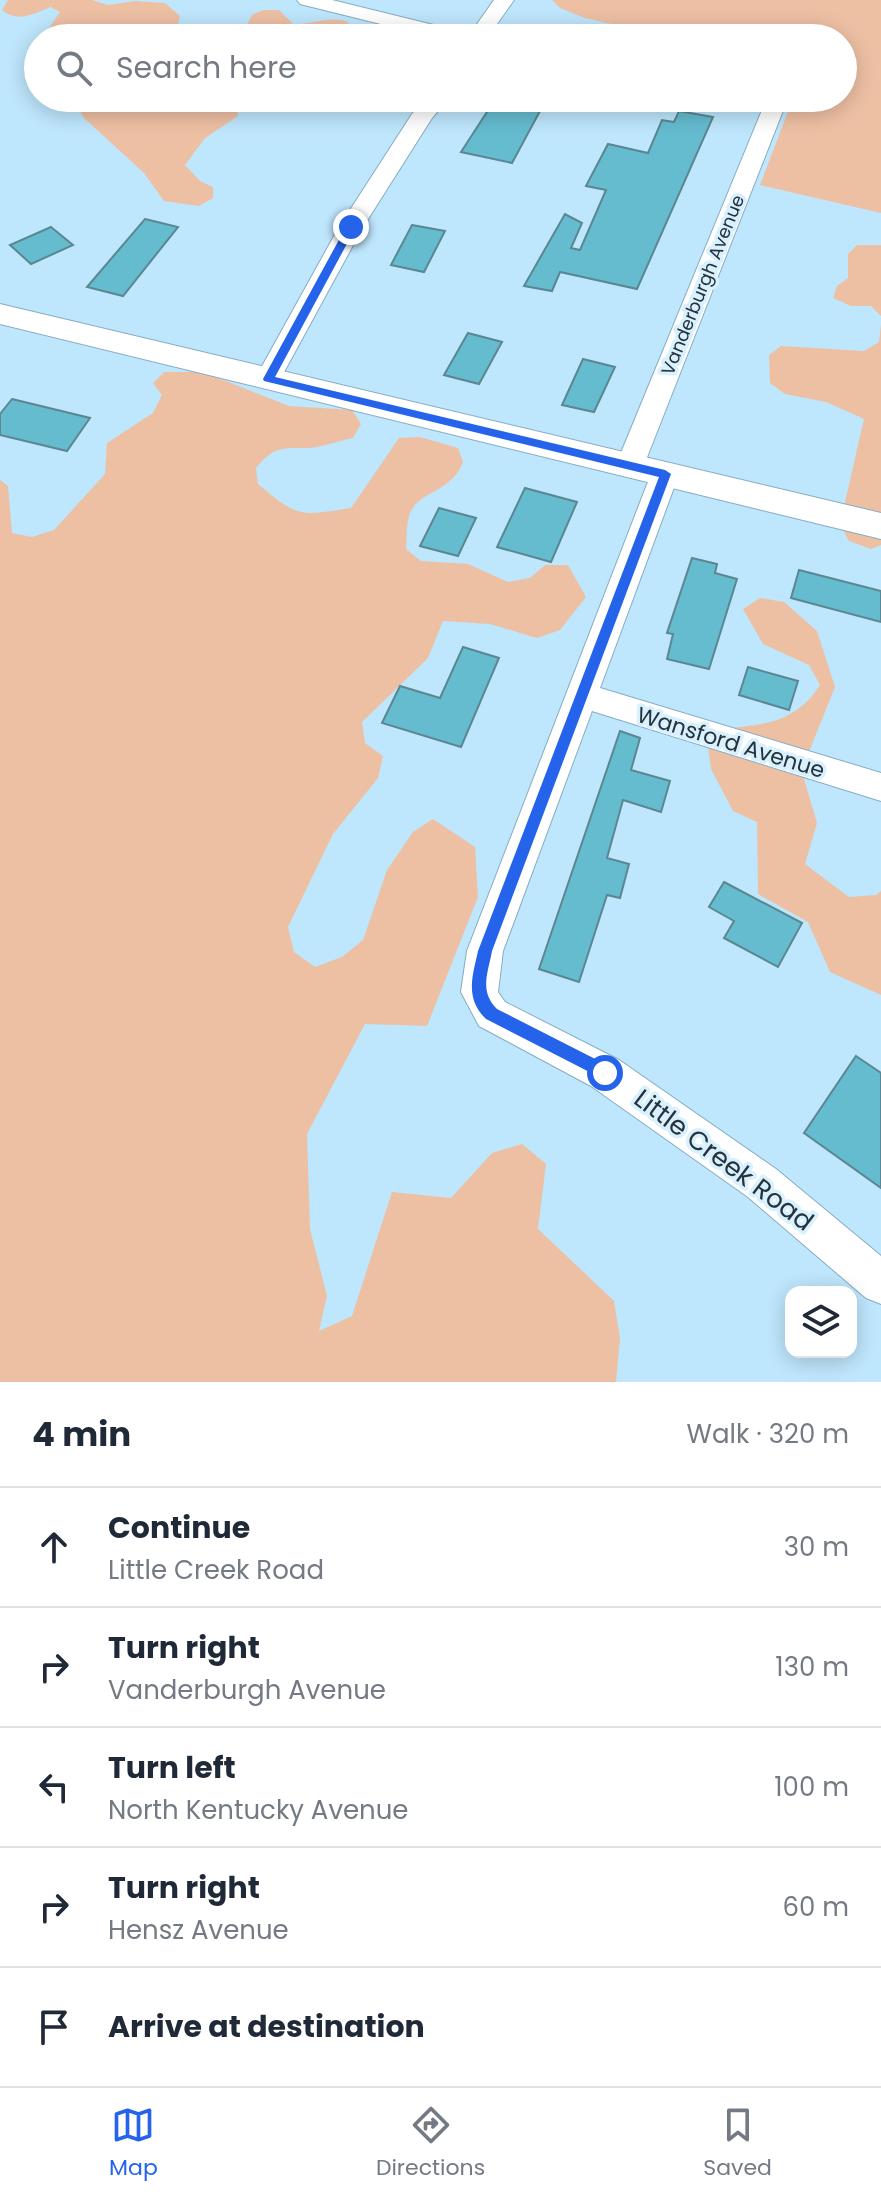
<!DOCTYPE html>
<html lang="en">
<head>
<meta charset="utf-8">
<style>
  :root { --surface:#fff; --page:#f2f2f3; --text:#1f2937; --muted:#747a83; --line:#e0e1e3; --accent:#2563eb }
  body { margin:0; font-family:Poppins,sans-serif; background:var(--page); color:var(--text) }
  .controls { position:absolute; right:24px; bottom:24px; display:grid; overflow:hidden; border-radius:16px; box-shadow:0 4px 20px #0003 }
  .controls button { width:72px; height:72px; display:grid; place-items:center; padding:0; border:0; border-bottom:2px solid var(--line); background:var(--surface); color:var(--text); font:40px sans-serif }
  .stop { position:absolute; width:24px; height:24px; margin:-18px; border:6px solid #2563eb; border-radius:50%; background:#fff }
  .stop.end { background:#2563eb; border-color:#fff; box-shadow:0 2px 8px #0008 }
  .list { margin:0; padding:0; list-style:none }
  h2 { display:flex; justify-content:space-between; align-items:center; height:104px; margin:0; padding:0 32px; font-size:34px }
  h2 small { font-size:26px; font-weight:400; color:var(--muted) }
  .list li { display:grid; grid-template-columns:52px 1fr auto; gap:24px; align-items:center; box-sizing:border-box; height:120px; padding:0 32px; border-top:2px solid var(--line) }
  .list b { display:block; font-size:30px; white-space:nowrap }
  .list p { margin:0; font-size:26px; white-space:nowrap; color:var(--muted) }
  .list em { font-size:26px; font-style:normal; color:var(--muted) }
  .icon { flex:none; width:44px; height:44px; fill:none; stroke:currentColor; stroke-width:2; stroke-linecap:round; stroke-linejoin:round }
  .map { position:relative; flex:none; width:881px; height:1382px; overflow:hidden }
  .search { position:absolute; background:var(--surface); box-shadow:0 4px 20px #0003; left:24px; right:24px; top:24px; height:88px; display:flex; align-items:center; gap:20px; box-sizing:border-box; padding:0 28px; border-radius:44px; color:var(--muted); font-size:30px }
  .sheet { height:704px; background:var(--surface) }
  nav { display:flex; justify-content:space-around; align-items:center; box-sizing:border-box; height:112px; border-top:2px solid var(--line); background:var(--surface); font-size:22px; color:var(--muted) }
  nav a { display:grid; justify-items:center; gap:4px }
  nav .on { color:var(--accent) }
  .map>svg:first-child { display:block }
  .green { fill:#edc0a4 }
  .building { fill:#65bccf; stroke:#5a8791; stroke-width:2 }
  .lines { fill:none; stroke-linecap:round; stroke-linejoin:round }
  .minor-casing { stroke:#87acc2; stroke-width:2 }
  .tertiary-casing { stroke:#87acc2; stroke-width:2 }
  .minor { fill:#fff; fill-rule:evenodd }
  .tertiary { fill:#fff; fill-rule:evenodd }
  .route { fill:#2563eb }
  .labels { text-anchor:middle; stroke-width:7; stroke-linejoin:round; paint-order:stroke }
  .far-street-label { font-size:18px; fill:#24333c; stroke:#d9f0fe }
  .street-label { font-size:22px; fill:#24333c; stroke:#d9f0fe }
  .near-street-label { font-size:26px; fill:#24333c; stroke:#d9f0fe }
</style>
</head>
<body>
<div class="map">
<svg width="881" height="1382" viewBox="0 0 881 1382">
  <rect width="100%" height="100%" fill="#bee6fc"/>
  <g class="green">
    <path d="M 8,0 L 92,0 L 108,5 L 135,1 L 165,3 L 180,16 L 178,24 L 150,38 L 55,38 L 49,28 L 60,12 L 51,7 C 33,14 18,23 2,10 Z"/>
    <path d="M 552,0 L 881,0 L 881,213 L 760,185 L 792,101 L 776,98 L 843,98 L 843,38 L 673,38 L 585,18 L 560,8 Z"/>
    <path d="M 263,10 L 279,10 L 293,24 C 313,25 329,15 348,22 L 348,31 L 342,38 L 240,38 L 252,15 Z"/>
    <path d="M 75,98 L 235,98 L 238,116 L 205,138 L 185,165 L 200,181 L 213,187 L 213,198 L 199,206 L 164,201 L 144,173 L 83,117 Z"/>
    <path d="M 857,245 L 881,245 L 881,316 L 871,306 L 851,306 L 833,298 L 837,286 L 848,278 L 848,254 Z"/>
    <path d="M 881,324 L 881,545 L 871,549 L 849,541 L 840,524 L 864,419 L 826,402 L 785,394 L 770,383 L 769,355 L 781,346 L 864,351 L 879,342 Z"/>
    <path d="M 164,372 L 203,372 L 289,406 L 352,410 L 361,424 L 353,438 C 338,441 322,447 308,448 C 282,448 274,446 256,468 L 258,484 C 298,518 300,516 351,508 L 399,438 L 420,437 L 458,448 L 463,462 C 451,494 417,490 409,516 C 406,526 407,539 406,549 L 421,561 L 468,564 L 508,582 L 530,578 L 545,565 L 568,565 L 586,597 L 560,630 L 537,638 L 490,624 L 443,621 L 428,658 L 362,722 L 365,743 L 383,756 L 378,778 L 333,834 L 288,927 L 294,952 L 315,967 L 342,957 L 363,940 L 387,870 L 413,832 L 433,819 L 475,847 L 478,897 L 427,1026 L 365,1024 L 307,1134 L 310,1229 L 327,1296 L 319,1331 L 352,1316 L 392,1192 L 451,1198 L 492,1153 L 522,1144 L 546,1164 L 538,1229 L 614,1301 L 620,1338 L 616,1382 L 0,1382 L 0,480 L 8,486 L 12,533 L 32,537 L 54,530 L 105,474 L 107,443 L 153,413 L 162,395 L 153,383 Z"/>
    <path d="M 760,598 L 784,602 L 817,631 L 835,687 L 806,759 L 804,779 L 817,823 L 805,864 L 849,897 L 876,895 L 881,891 L 881,995 L 830,972 L 808,922 L 758,894 L 757,822 L 733,811 L 711,769 L 708,747 L 720,729 C 762,725 795,724 820,685 L 809,665 L 763,644 L 743,609 Z"/>
  </g>
  <g class="building">
    <path d="M 496,98 L 547,98 L 512,163 L 461,152 Z"/>
    <path d="M 679,111 L 713,117 L 637,289 L 560,272 L 552,291 L 524,286 L 565,214 L 582,223 L 571,248 L 580,250 L 606,190 L 586,186 L 608,144 L 648,153 L 662,120 L 674,122 Z"/>
    <path d="M 145,219 L 178,227 L 123,296 L 87,287 Z"/>
    <path d="M 412,225 L 445,231 L 424,272 L 391,265 Z"/>
    <path d="M 51,227 L 73,245 L 31,264 L 10,245 Z"/>
    <path d="M 468,333 L 502,342 L 479,384 L 444,375 Z"/>
    <path d="M 583,359 L 615,367 L 594,412 L 562,405 Z"/>
    <path d="M 12,399 L 90,418 L 67,451 L 0,435 L 0,414 Z"/>
    <path d="M 525,488 L 577,502 L 551,562 L 497,547 Z"/>
    <path d="M 439,508 L 476,518 L 458,556 L 420,546 Z"/>
    <path d="M 692,558 L 717,564 L 715,573 L 737,579 L 709,669 L 667,659 L 673,634 L 667,633 Z"/>
    <path d="M 799,570 L 881,591 L 881,622 L 791,598 Z"/>
    <path d="M 463,647 L 499,658 L 461,747 L 382,723 L 400,686 L 440,698 Z"/>
    <path d="M 748,667 L 798,681 L 789,710 L 739,695 Z"/>
    <path d="M 620,731 L 640,738 L 631,770 L 670,781 L 661,812 L 623,800 L 607,858 L 629,864 L 620,898 L 607,895 L 579,982 L 539,969 Z"/>
    <path d="M 724,882 L 802,923 L 778,967 L 724,938 L 734,921 L 709,907 Z"/>
    <path d="M 856,1056 L 881,1073 L 881,1188 L 804,1133 Z"/>
  </g>
  <g class="lines">
    <g class="minor-casing">
      <g id="minor">
        <path d="M 297,0 L 332,0 L 470,34 L 494,0 L 514,0 L 487,38 L 437,38 L 300,4 Z"/>
        <path d="M 426,98 L 449,98 L 432,118 L 363,227 L 277,385 L 268,388 L 259,385 L 255,379 L 339,227 L 412,114 Z"/>
        <path d="M 767,98 L 783,98 L 786,103 L 644,465 L 640,472 L 630,475 L 620,472 L 616,465 Z"/>
        <path d="M 665,464 L 675,467 L 679,474 L 600,688 L 881,773 L 881,801 L 592,711 L 503,951 L 498,992 L 505,1002 L 619,1060 L 776,1169 L 881,1256 L 881,1304 L 866,1298 L 748,1197 L 591,1086 L 479,1026 L 461,992 L 467,951 L 651,474 L 655,467 Z"/>
      </g>
    </g>
    <g class="tertiary-casing">
      <path id="tertiary" d="M 0,304 L 881,513 L 881,539 L 0,324 Z"/>
    </g>
    <use href="#minor" class="minor"/>
    <use href="#tertiary" class="tertiary"/>
  </g>
  <path class="route" d="M 351,224 L 356,227 L 275,377 L 665,470 L 671,474 L 492,951 C 488,973 479,991 497,1009 L 611,1067 L 611,1078 L 605,1080 L 486,1019 C 465,998 472,978 478,951 L 659,477 L 264,381 L 263,379 L 346,227 Z"/>
  <g class="labels">
    <g class="far-street-label">
      <text transform="translate(703 285) rotate(-68)" y="6">Vanderburgh Avenue</text>
    </g>
    <g class="street-label">
      <text transform="translate(731 742) rotate(17)" y="8">Wansford Avenue</text>
    </g>
    <g class="near-street-label">
      <text transform="translate(724 1160) rotate(37)" y="9">Little Creek Road</text>
    </g>
  </g>
</svg>
<div class="controls">
<button><svg class="icon" aria-label="layers" viewBox="0 0 24 24"><path d="M12 4l9 5-9 5-9-5zM3 14l9 5 9-5"/></svg></button>
</div>
<div class="stop" style="left:605px;top:1073px"></div>
<div class="stop end" style="left:351px;top:227px"></div>
<div class="search"><svg class="icon" aria-label="search" viewBox="0 0 24 24"><circle cx="10" cy="10" r="6"/><path d="M15 15l6 6"/></svg>Search here</div>
</div>
<section class="sheet">
<h2>4 min<small>Walk · 320 m</small></h2>
<ul class="list">
<li><svg class="icon" aria-label="ahead" viewBox="0 0 24 24"><path d="M12 20V5M6 11l6-6 6 6"/></svg><div><b>Continue</b><p>Little Creek Road</p></div><em>30 m</em></li>
<li><svg class="icon" aria-label="right" viewBox="0 0 24 24"><path d="M7 20v-9h11M14 6l5 5-5 5"/></svg><div><b>Turn right</b><p>Vanderburgh Avenue</p></div><em>130 m</em></li>
<li><svg class="icon" aria-label="left" viewBox="0 0 24 24"><path d="M17 20v-9H6M10 6l-5 5 5 5"/></svg><div><b>Turn left</b><p>North Kentucky Avenue</p></div><em>100 m</em></li>
<li><svg class="icon" aria-label="right" viewBox="0 0 24 24"><path d="M7 20v-9h11M14 6l5 5-5 5"/></svg><div><b>Turn right</b><p>Hensz Avenue</p></div><em>60 m</em></li>
<li><svg class="icon" aria-label="arrive" viewBox="0 0 24 24"><path d="M6 21V4h12l-3 4 3 4H6"/></svg><div><b>Arrive at destination</b></div></li>
</ul>
</section>
<nav>
<a class="on"><svg class="icon" aria-label="map" viewBox="0 0 24 24"><path d="M3 6l6-2 6 2 6-2v14l-6 2-6-2-6 2zM9 4v14M15 6v14"/></svg>Map</a>
<a><svg class="icon" aria-label="directions" viewBox="0 0 24 24"><path d="M12 3l9 9-9 9-9-9zM9 14v-3h6M13 9l2 2-2 2"/></svg>Directions</a>
<a><svg class="icon" aria-label="saved" viewBox="0 0 24 24"><path d="M7 4h10v16l-5-4-5 4z"/></svg>Saved</a>
</nav>
</body>
</html>
